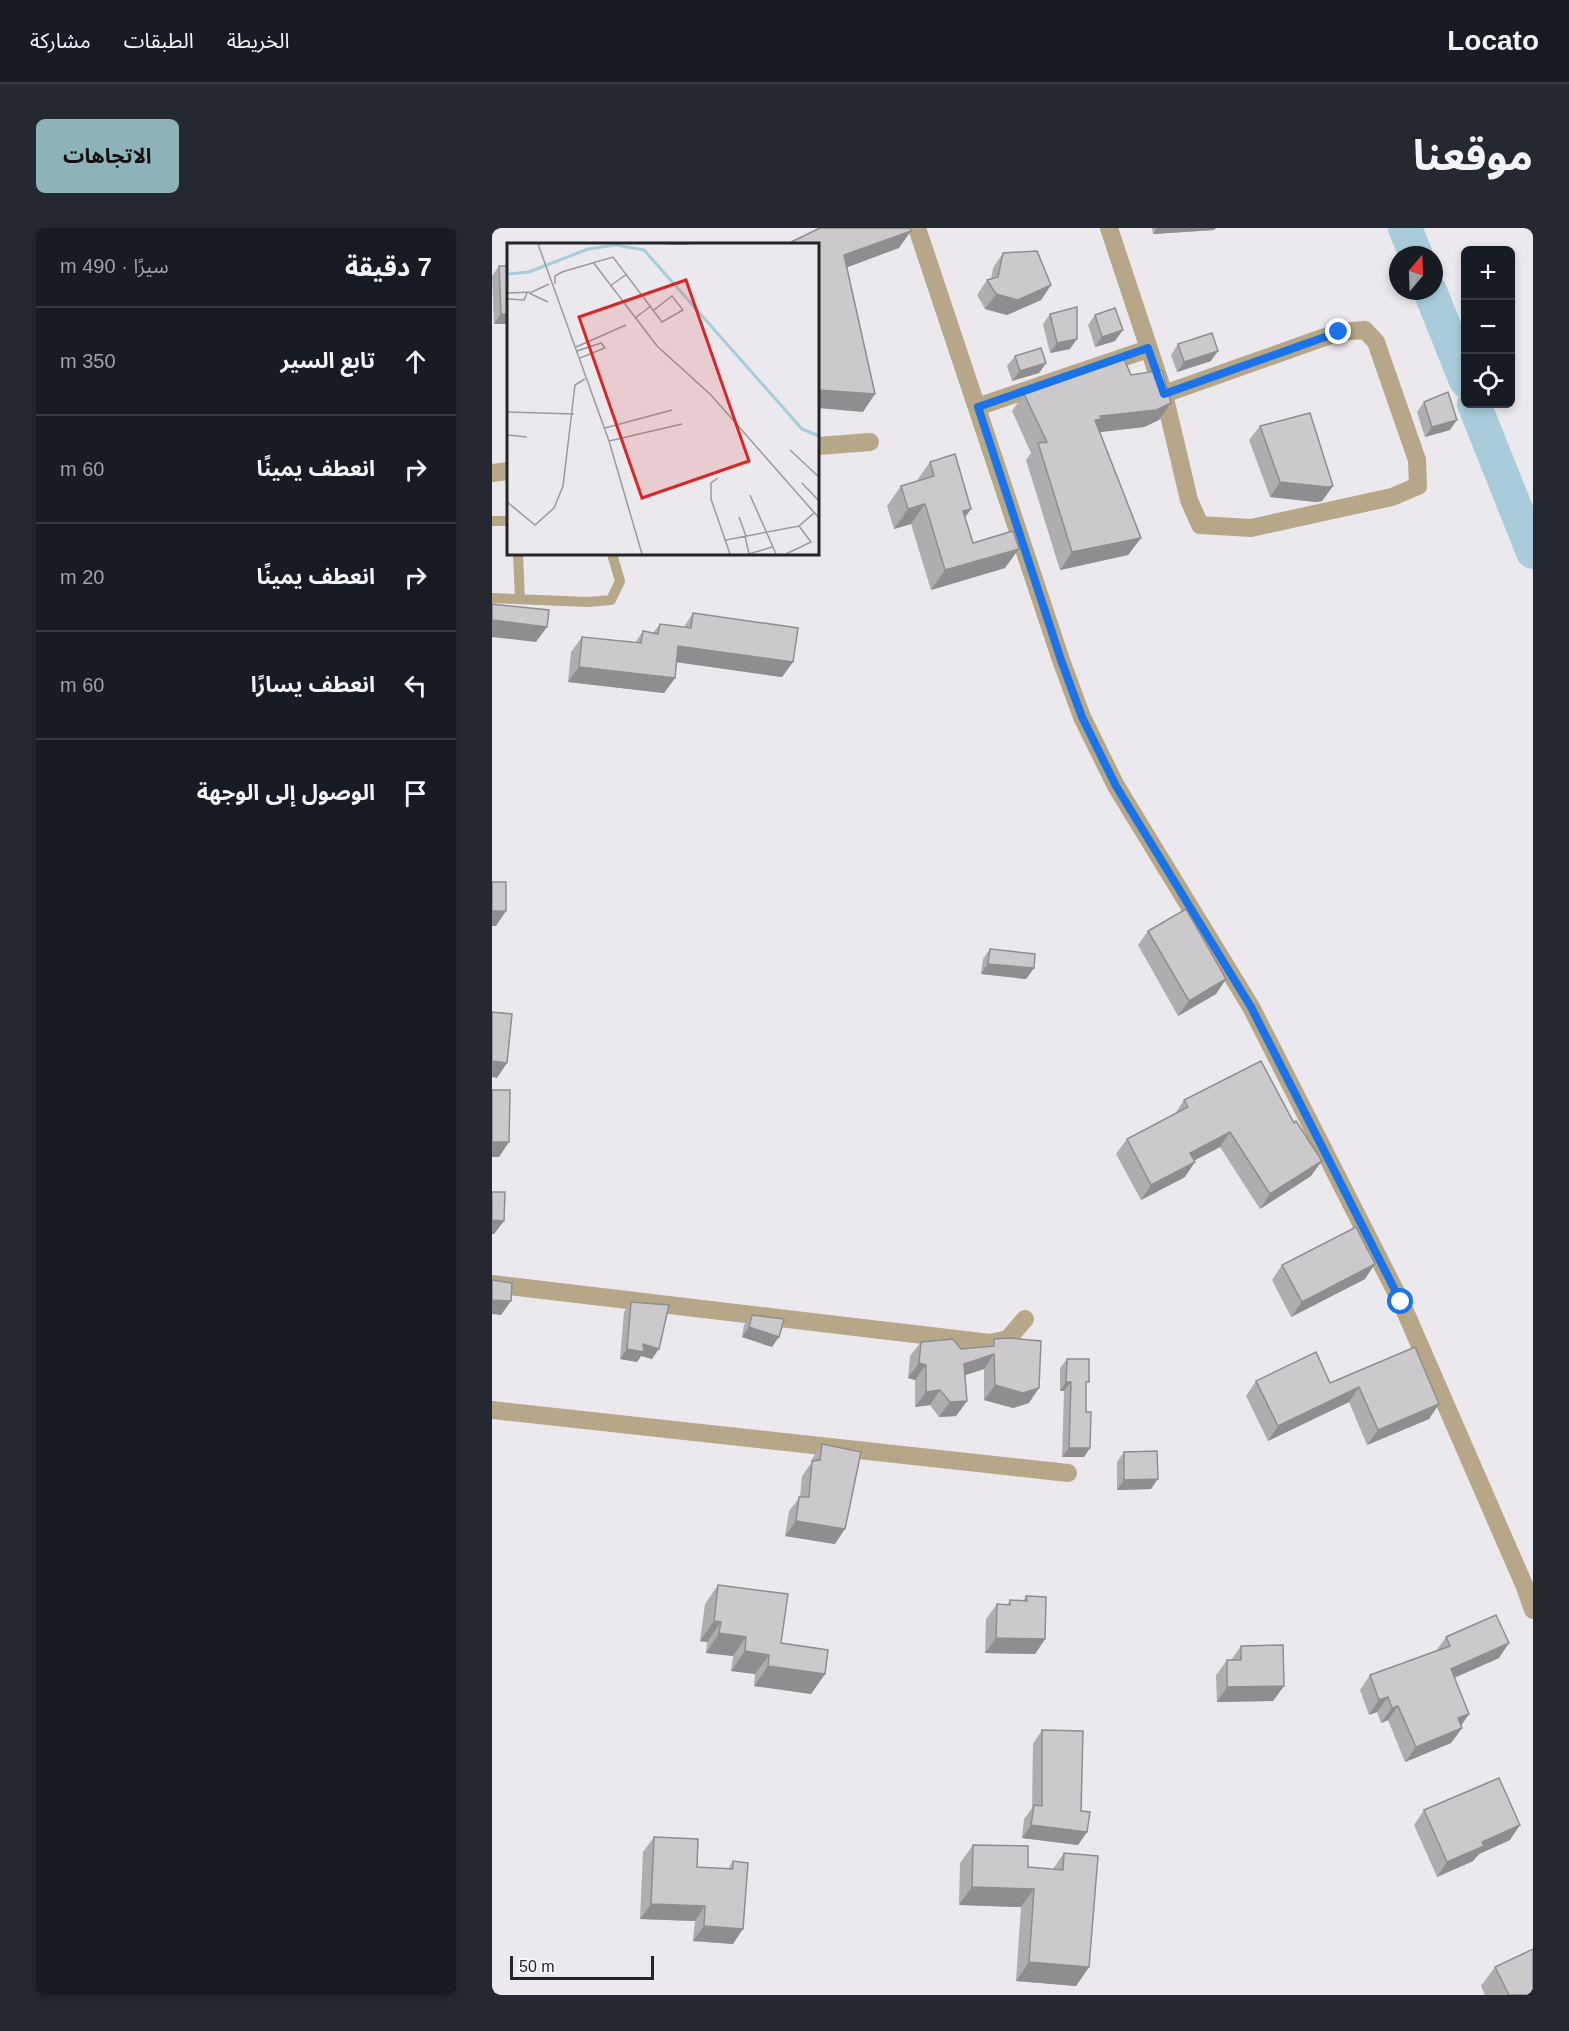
<!DOCTYPE html>
<html lang="ar">
<head>
<meta charset="utf-8">
<style>
  :root { --surface:#171b24; --page:#242831; --text:#f1f3f6; --muted:#9ea1a6; --line:#363941; --accent:#8db2b7 }
  body { margin:0; font-family:Helvetica,"Noto Sans Arabic",sans-serif; background:var(--page); color:var(--text); direction:rtl }
  .controls { position:absolute; right:18px; top:18px; display:grid; overflow:hidden; border-radius:9px; box-shadow:0 3px 9px #0003 }
  .controls button { width:54px; height:54px; display:grid; place-items:center; padding:0; border:0; border-bottom:2px solid var(--line); background:var(--surface); color:var(--text); font:30px sans-serif }
  .compass { position:absolute; left:897px; top:18px; width:54px; height:54px; border-radius:50%; background:var(--surface); box-shadow:0 3px 9px #0003; rotate:19deg }
  .scale { position:absolute; left:18px; bottom:15px; width:144px; box-sizing:border-box; padding-left:6px; border:3px solid #252426; border-top:0; font-size:16px; line-height:21px; white-space:nowrap; color:#252426; -webkit-text-stroke:4px #f9f6fb; paint-order:stroke }
  .stop { position:absolute; width:18px; height:18px; margin:-14px; border:4px solid #1a73e8; border-radius:50%; background:#fff }
  .stop.end { background:#1a73e8; border-color:#fff; box-shadow:0 2px 6px #0008 }
  .list { margin:0; padding:0; list-style:none }
  h2 { display:flex; justify-content:space-between; align-items:center; height:78px; margin:0; padding:0 24px; font-size:26px }
  h2 small { font-size:20px; font-weight:400; color:var(--muted) }
  .list li { display:grid; grid-template-columns:39px 1fr auto; gap:18px; align-items:center; box-sizing:border-box; height:108px; padding:0 24px; border-top:2px solid var(--line) }
  .list b { display:block; font-size:22px; white-space:nowrap }
  .list em { font-size:20px; font-style:normal; color:var(--muted) }
  .icon { flex:none; width:33px; height:33px; fill:none; stroke:currentColor; stroke-width:2; stroke-linecap:round; stroke-linejoin:round }
  .map { position:relative; flex:none; width:1041px; height:1767px; overflow:hidden; direction:ltr; border-radius:9px }
  header { display:flex; align-items:center; gap:36px; box-sizing:border-box; height:84px; padding:0 30px; background:var(--surface); border-bottom:2px solid var(--line) }
  header strong { font-size:28px }
  nav { display:flex; gap:33px; margin-inline-start:auto; font-size:21px }
  .intro { display:flex; align-items:center; justify-content:space-between; box-sizing:border-box; height:144px; padding:0 36px }
  h1 { margin:0; font-size:42px }
  .button { padding:15px 27px; border-radius:9px; background:var(--accent); color:#111; font-size:21px; font-weight:700 }
  main { display:flex; gap:36px; padding:0 36px }
  aside { flex:1; background:var(--surface); border-radius:9px; box-shadow:0 3px 9px #0003 }
  .map>svg:first-child { display:block }
  .lines { fill:none; stroke-linecap:round; stroke-linejoin:round }
  .river { stroke:#a9ccdb; stroke-width:34 }
  .service { stroke:#b5a787; stroke-width:10 }
  .minor { stroke:#b5a787; stroke-width:18 }
  .wall { fill:#afadb0 }
  .shaded-wall { fill:#8f8d90 }
  .building { fill:#ccc9cd; stroke:#8f8d90; stroke-width:1.5 }
  .route { stroke:#1a73e8; stroke-width:8 }
  .inset-river { fill:none; stroke:#a9ccdb; stroke-width:3 }
  .inset-road { fill:none; stroke:#9c9a9d; stroke-width:1.5 }
  .view { fill:#d62828; fill-opacity:0.15; stroke:#d62828; stroke-width:3 }
  .inset-edge { fill:none; stroke:#252426; stroke-width:3 }
</style>
</head>
<body>
<header>
<strong>Locato</strong>
<nav><a>الخريطة</a><a>الطبقات</a><a>مشاركة</a></nav>
</header>
<div class="intro"><h1>موقعنا</h1><a class="button">الاتجاهات</a></div>
<main>
<div class="map">
<svg width="1041" height="1767" viewBox="0 0 1041 1767">
  <rect width="100%" height="100%" fill="#ebe9ed"/>
  <g class="lines">
    <g class="river">
      <path d="M 913,0 L 924,27"/>
      <path d="M 938,63 L 974,153"/>
      <path d="M 982,176 L 1041,324"/>
    </g>
    <g class="service">
      <path d="M 0,293 L 16,293"/>
      <path d="M 26,326 L 28,371"/>
      <path d="M 0,370 L 96,374 L 119,372 L 128,353 L 120,326"/>
    </g>
    <g class="minor">
      <path d="M 425,0 L 569,432 L 590,489 L 624,558 L 759,779 L 909,1074 L 1033,1359 L 1041,1382"/>
      <path d="M 617,0 L 672,166 L 697,272 L 708,297 L 759,300 L 900,269 L 926,258 L 925,232 L 884,114 L 873,102 L 847,104 L 672,166"/>
      <path d="M 485,179 L 656,121"/>
      <path d="M 326,218 L 378,214"/>
      <path d="M 0,245 L 16,243"/>
      <path d="M 0,1056 L 498,1115 L 516,1111 L 533,1091"/>
      <path d="M 0,1182 L 576,1245"/>
    </g>
  </g>
  <g class="wall">
    <path d="M 660,0 L 724,0 L 722,2 L 661,6 Z"/>
    <path d="M 511,25 L 559,57 L 549,72 L 515,87 L 493,81 L 485,67 L 495,52 L 499,51 L 501,40 Z"/>
    <path d="M 7,38 L 16,96 L 2,96 L 0,48 Z"/>
    <path d="M 558,86 L 578,121 L 558,125 L 551,96 Z"/>
    <path d="M 603,87 L 623,113 L 603,119 L 596,97 Z"/>
    <path d="M 686,116 L 719,133 L 685,144 L 679,127 Z"/>
    <path d="M 523,128 L 554,135 L 547,145 L 520,153 L 515,138 Z"/>
    <path d="M 639,147 L 679,175 L 667,192 L 652,199 L 608,204 L 649,310 L 636,327 L 568,342 L 534,232 L 539,225 L 520,183 L 532,166 Z"/>
    <path d="M 932,174 L 958,202 L 933,209 L 925,184 Z"/>
    <path d="M 768,198 L 841,258 L 830,273 L 824,274 L 778,269 L 757,212 Z"/>
    <path d="M 438,234 L 479,281 L 473,289 L 481,315 L 513,340 L 439,362 L 419,296 L 402,301 L 395,278 L 409,258 L 424,254 Z"/>
    <path d="M 201,385 L 301,434 L 290,449 L 185,434 L 183,450 L 172,465 L 76,454 L 79,424 L 90,409 L 143,415 L 151,403 L 161,405 L 168,396 L 192,399 Z"/>
    <path d="M 656,703 L 734,751 L 724,766 L 686,788 L 646,717 Z"/>
    <path d="M 498,721 L 542,740 L 534,751 L 489,746 L 491,731 Z"/>
    <path d="M 692,872 L 819,948 L 768,981 L 728,919 L 702,932 L 693,949 L 649,972 L 624,926 L 635,911 L 683,886 Z"/>
    <path d="M 790,1037 L 873,1051 L 799,1089 L 780,1052 Z"/>
    <path d="M 139,1074 L 160,1131 L 149,1128 L 145,1134 L 128,1131 L 132,1084 Z"/>
    <path d="M 260,1087 L 280,1119 L 250,1109 L 252,1097 Z"/>
    <path d="M 502,1111 L 537,1175 L 521,1180 L 492,1172 L 492,1141 L 473,1147 L 475,1173 L 464,1188 L 447,1189 L 438,1177 L 423,1179 L 423,1152 L 416,1150 L 418,1128 L 429,1114 L 469,1121 L 497,1118 Z"/>
    <path d="M 923,1119 L 947,1176 L 937,1191 L 875,1217 L 857,1174 L 776,1213 L 754,1168 L 764,1153 L 838,1155 Z"/>
    <path d="M 575,1131 L 594,1158 L 594,1184 L 598,1220 L 592,1229 L 570,1229 L 572,1163 L 568,1163 L 568,1140 Z"/>
    <path d="M 330,1216 L 343,1316 L 293,1308 L 297,1283 L 308,1269 L 310,1248 L 319,1235 L 320,1231 Z"/>
    <path d="M 632,1224 L 659,1261 L 625,1262 L 625,1234 Z"/>
    <path d="M 226,1357 L 289,1415 L 333,1446 L 319,1466 L 262,1458 L 263,1446 L 239,1443 L 241,1428 L 214,1425 L 215,1414 L 208,1413 L 213,1376 Z"/>
    <path d="M 534,1368 L 553,1411 L 543,1426 L 493,1425 L 494,1391 L 505,1376 L 515,1377 L 518,1372 L 531,1373 Z"/>
    <path d="M 954,1409 L 1007,1430 L 962,1450 L 970,1500 L 959,1515 L 913,1534 L 896,1492 L 889,1495 L 885,1484 L 877,1487 L 868,1462 L 878,1447 L 944,1423 Z"/>
    <path d="M 749,1418 L 792,1458 L 781,1473 L 725,1474 L 724,1447 L 735,1432 L 739,1432 Z"/>
    <path d="M 550,1502 L 589,1583 L 595,1604 L 586,1617 L 530,1610 L 532,1591 L 540,1580 L 541,1516 Z"/>
    <path d="M 932,1582 L 1018,1612 L 987,1626 L 981,1633 L 945,1649 L 922,1597 Z"/>
    <path d="M 162,1609 L 205,1639 L 236,1641 L 241,1633 L 241,1716 L 201,1713 L 203,1693 L 148,1691 L 151,1624 Z"/>
    <path d="M 481,1617 L 536,1639 L 561,1641 L 572,1625 L 597,1739 L 584,1758 L 524,1753 L 529,1679 L 467,1677 L 468,1635 Z"/>
    <path d="M 1003,1739 L 1041,1767 L 993,1767 L 989,1758 Z"/>
  </g>
  <g class="shaded-wall">
    <path d="M 665,0 L 724,0 L 722,2 L 661,6 Z"/>
    <path d="M 419,3 L 407,20 L 340,45 L 352,27 Z"/>
    <path d="M 559,57 L 549,72 L 515,87 L 493,81 L 504,66 Z"/>
    <path d="M 9,86 L 16,86 L 16,96 L 2,96 Z"/>
    <path d="M 631,102 L 623,113 L 603,119 L 610,109 Z"/>
    <path d="M 585,111 L 578,121 L 558,125 L 565,115 Z"/>
    <path d="M 726,123 L 719,133 L 685,144 L 692,134 Z"/>
    <path d="M 554,135 L 547,145 L 520,153 L 528,143 Z"/>
    <path d="M 326,162 L 383,166 L 371,184 L 326,180 Z"/>
    <path d="M 679,175 L 667,192 L 652,199 L 600,205 L 603,192 L 608,188 Z"/>
    <path d="M 965,192 L 958,202 L 933,209 L 940,199 Z"/>
    <path d="M 788,254 L 841,258 L 830,273 L 824,274 L 778,269 Z"/>
    <path d="M 433,276 L 419,296 L 402,301 L 416,281 Z"/>
    <path d="M 479,281 L 465,300 L 471,283 Z"/>
    <path d="M 649,310 L 636,327 L 568,342 L 580,324 Z"/>
    <path d="M 527,321 L 513,340 L 439,362 L 453,342 Z"/>
    <path d="M 0,392 L 55,399 L 44,414 L 0,409 Z"/>
    <path d="M 186,418 L 301,434 L 290,449 L 176,433 Z"/>
    <path d="M 87,439 L 183,450 L 172,465 L 76,454 Z"/>
    <path d="M 0,683 L 14,683 L 4,698 L 0,698 Z"/>
    <path d="M 496,736 L 542,740 L 534,751 L 489,746 Z"/>
    <path d="M 734,751 L 724,766 L 686,788 L 697,773 Z"/>
    <path d="M 0,833 L 15,835 L 5,850 L 0,849 Z"/>
    <path d="M 738,904 L 728,919 L 688,940 L 698,925 Z"/>
    <path d="M 0,914 L 17,914 L 7,929 L 0,929 Z"/>
    <path d="M 830,933 L 819,948 L 768,981 L 778,966 Z"/>
    <path d="M 703,934 L 693,949 L 649,972 L 659,957 Z"/>
    <path d="M 0,992 L 12,993 L 2,1006 L 0,1006 Z"/>
    <path d="M 883,1036 L 873,1051 L 799,1089 L 810,1074 Z"/>
    <path d="M 0,1072 L 19,1073 L 9,1087 L 0,1086 Z"/>
    <path d="M 257,1099 L 287,1109 L 280,1119 L 250,1109 Z"/>
    <path d="M 151,1116 L 167,1121 L 160,1131 L 149,1128 L 145,1134 L 128,1131 L 135,1121 Z"/>
    <path d="M 502,1126 L 492,1141 L 462,1151 L 472,1136 Z"/>
    <path d="M 427,1135 L 434,1137 L 423,1152 L 416,1150 Z"/>
    <path d="M 574,1154 L 579,1154 L 572,1163 L 568,1163 Z"/>
    <path d="M 503,1157 L 547,1160 L 537,1175 L 521,1180 L 492,1172 Z"/>
    <path d="M 867,1159 L 857,1174 L 776,1213 L 786,1198 Z"/>
    <path d="M 448,1162 L 438,1177 L 423,1179 L 434,1164 Z"/>
    <path d="M 475,1173 L 464,1188 L 447,1189 L 458,1174 Z"/>
    <path d="M 947,1176 L 937,1191 L 875,1217 L 886,1202 Z"/>
    <path d="M 577,1220 L 598,1220 L 592,1229 L 570,1229 Z"/>
    <path d="M 666,1251 L 659,1261 L 625,1262 L 632,1252 Z"/>
    <path d="M 304,1293 L 353,1301 L 343,1316 L 293,1308 Z"/>
    <path d="M 222,1393 L 229,1394 L 215,1414 L 208,1413 Z"/>
    <path d="M 227,1405 L 254,1409 L 241,1428 L 214,1425 Z"/>
    <path d="M 504,1410 L 553,1411 L 543,1426 L 493,1425 Z"/>
    <path d="M 1017,1415 L 1007,1430 L 948,1456 L 959,1441 Z"/>
    <path d="M 253,1423 L 277,1427 L 263,1446 L 239,1443 Z"/>
    <path d="M 276,1438 L 333,1446 L 319,1466 L 262,1458 Z"/>
    <path d="M 792,1458 L 781,1473 L 725,1474 L 735,1459 Z"/>
    <path d="M 896,1469 L 885,1484 L 877,1487 L 887,1472 Z"/>
    <path d="M 906,1478 L 896,1492 L 889,1495 L 900,1480 Z"/>
    <path d="M 977,1486 L 967,1501 L 966,1490 Z"/>
    <path d="M 970,1500 L 959,1515 L 913,1534 L 924,1519 Z"/>
    <path d="M 539,1597 L 595,1604 L 586,1617 L 530,1610 Z"/>
    <path d="M 1028,1597 L 1018,1612 L 987,1626 L 981,1633 L 945,1649 L 955,1634 L 990,1614 Z"/>
    <path d="M 480,1659 L 542,1661 L 529,1679 L 467,1677 Z"/>
    <path d="M 159,1676 L 213,1678 L 203,1693 L 148,1691 Z"/>
    <path d="M 212,1698 L 251,1701 L 241,1716 L 201,1713 Z"/>
    <path d="M 537,1734 L 597,1739 L 584,1758 L 524,1753 Z"/>
  </g>
  <g class="building">
    <path d="M 328,0 L 418,0 L 419,3 L 352,27 L 383,166 L 326,162 L 326,16 L 295,16 Z"/>
    <path d="M 545,23 L 559,57 L 526,72 L 504,66 L 495,52 L 506,49 L 511,25 Z"/>
    <path d="M 7,38 L 16,38 L 16,86 L 9,86 Z"/>
    <path d="M 585,79 L 585,111 L 565,115 L 558,86 Z"/>
    <path d="M 623,80 L 631,102 L 610,109 L 603,87 Z"/>
    <path d="M 720,105 L 726,123 L 692,134 L 686,116 Z"/>
    <path d="M 549,120 L 554,135 L 528,143 L 523,128 Z"/>
    <path d="M 632,131 L 639,147 L 670,142 L 679,175 L 664,182 L 608,188 L 610,191 L 603,192 L 649,310 L 580,324 L 546,215 L 555,214 L 532,166 L 580,146 Z"/>
    <path d="M 956,164 L 965,192 L 940,199 L 932,174 Z"/>
    <path d="M 818,185 L 841,258 L 835,259 L 788,254 L 768,198 Z"/>
    <path d="M 463,226 L 479,281 L 471,283 L 481,315 L 521,303 L 527,321 L 453,342 L 433,276 L 416,281 L 409,258 L 442,248 L 438,234 Z"/>
    <path d="M 0,376 L 57,382 L 55,399 L 0,392 Z"/>
    <path d="M 201,385 L 306,400 L 301,434 L 186,418 L 183,450 L 87,439 L 90,409 L 149,415 L 151,403 L 166,406 L 168,396 L 199,400 Z"/>
    <rect x="0" y="654" width="14" height="29"/>
    <path d="M 694,681 L 734,751 L 697,773 L 656,703 Z"/>
    <path d="M 498,721 L 543,726 L 542,740 L 496,736 Z"/>
    <path d="M 0,784 L 20,786 L 15,835 L 0,833 Z"/>
    <path d="M 769,833 L 802,895 L 804,893 L 830,933 L 778,966 L 738,904 L 698,925 L 703,934 L 659,957 L 635,911 L 696,879 L 692,872 Z"/>
    <path d="M 0,862 L 18,862 L 17,914 L 0,914 Z"/>
    <path d="M 0,964 L 13,964 L 12,993 L 0,992 Z"/>
    <path d="M 864,999 L 883,1036 L 810,1074 L 790,1037 Z"/>
    <path d="M 0,1052 L 20,1055 L 19,1073 L 0,1072 Z"/>
    <path d="M 139,1074 L 177,1077 L 167,1121 L 151,1116 L 152,1124 L 135,1121 Z"/>
    <path d="M 260,1087 L 292,1091 L 287,1109 L 257,1099 Z"/>
    <path d="M 517,1110 L 549,1113 L 547,1160 L 531,1165 L 503,1157 L 502,1126 L 472,1136 L 475,1173 L 458,1174 L 448,1162 L 434,1164 L 434,1137 L 427,1135 L 429,1114 L 461,1111 L 469,1121 L 502,1118 L 502,1111 Z"/>
    <path d="M 923,1119 L 947,1176 L 886,1202 L 867,1159 L 786,1198 L 764,1153 L 824,1124 L 838,1155 Z"/>
    <path d="M 575,1131 L 597,1131 L 597,1154 L 594,1154 L 594,1184 L 599,1184 L 598,1220 L 577,1220 L 579,1154 L 574,1154 Z"/>
    <path d="M 330,1216 L 369,1224 L 353,1301 L 304,1293 L 307,1269 L 317,1269 L 320,1233 L 328,1232 Z"/>
    <path d="M 665,1223 L 666,1251 L 632,1252 L 632,1224 Z"/>
    <path d="M 226,1357 L 296,1366 L 289,1415 L 336,1422 L 333,1446 L 276,1438 L 277,1427 L 253,1423 L 254,1409 L 227,1405 L 229,1394 L 222,1393 Z"/>
    <path d="M 534,1368 L 554,1369 L 553,1411 L 504,1410 L 505,1376 L 518,1377 L 518,1372 L 535,1373 Z"/>
    <path d="M 1004,1387 L 1017,1415 L 959,1441 L 977,1486 L 966,1490 L 970,1500 L 924,1519 L 906,1478 L 900,1480 L 896,1469 L 887,1472 L 878,1447 L 958,1418 L 954,1409 Z"/>
    <path d="M 791,1417 L 792,1458 L 735,1459 L 735,1432 L 749,1432 L 749,1418 Z"/>
    <path d="M 550,1502 L 591,1503 L 589,1583 L 598,1584 L 595,1604 L 539,1597 L 542,1577 L 550,1578 Z"/>
    <path d="M 1007,1550 L 1028,1597 L 990,1614 L 992,1618 L 955,1634 L 932,1582 Z"/>
    <path d="M 162,1609 L 206,1611 L 205,1639 L 241,1641 L 241,1633 L 256,1635 L 251,1701 L 212,1698 L 213,1678 L 159,1676 Z"/>
    <path d="M 481,1617 L 536,1618 L 536,1639 L 571,1642 L 572,1625 L 606,1628 L 597,1739 L 537,1734 L 542,1661 L 480,1659 Z"/>
    <path d="M 1041,1721 L 1041,1767 L 1017,1767 L 1003,1739 Z"/>
  </g>
  <g class="lines">
    <path class="route" d="M 847,104 L 672,166 L 656,120 L 486,179 L 569,432 L 590,489 L 624,558 L 759,779 L 909,1074"/>
  </g>
  <g transform="translate(15 15)">
    <rect width="312" height="312" fill="#ebe9ed"/>
    <path class="inset-river" d="M 0,31 L 22,29 L 81,6 L 109,2 L 137,7 L 295,186 L 312,193"/>
    <path class="inset-road" d="M 31,1 L 102,198 L 135,311M 160,1 L 182,1M 86,19 L 150,103 L 204,152 L 312,275M 48,41 L 48,33 L 55,29 L 106,14 L 155,79 L 176,67 L 165,53 L 147,67M 103,43 L 120,31M 0,50 L 25,49 L 42,41M 22,50 L 41,59M 0,56 L 17,57 L 20,50M 128,75 L 144,63M 69,104 L 119,82M 70,108 L 94,100 L 98,105 L 73,115M 0,169 L 67,171M 98,185 L 165,167M 0,192 L 20,194M 102,198 L 175,181M 283,207 L 312,234M 211,235 L 204,240 L 204,256 L 223,311M 295,240 L 312,258M 243,252 L 269,311M 0,259 L 28,282 L 47,265 L 56,243 L 68,142 L 78,136M 232,274 L 239,293M 238,293 L 242,311M 219,297 L 292,283 L 307,270M 242,311 L 265,304M 279,311 L 304,299 L 292,283"/>
    <path class="view" d="M 179,37 L 242,218 L 135,255 L 72,74 Z"/>
    <rect width="312" height="312" class="inset-edge"/>
  </g>
</svg>
<div class="controls">
<button>+</button>
<button>−</button>
<button><svg class="icon" aria-label="locate" viewBox="0 0 24 24"><circle cx="12" cy="12" r="6"/><path d="M12 2v4M12 18v4M2 12h4M18 12h4"/></svg></button>
</div>
<svg class="compass" viewBox="-18 -18 36 36"><path d="M0-13l5 13h-10z" fill="#e53935"/><path d="M0 13l5-13h-10z" fill="#9ea1a6"/></svg>
<div class="scale">50 m</div>
<div class="stop" style="left:909px;top:1074px"></div>
<div class="stop end" style="left:847px;top:104px"></div>
</div>
<aside>
<h2>7 دقيقة<small>سيرًا · 490 m</small></h2>
<ul class="list">
<li><svg class="icon" aria-label="ahead" viewBox="0 0 24 24"><path d="M12 20V5M6 11l6-6 6 6"/></svg><div><b>تابع السير</b></div><em>350 m</em></li>
<li><svg class="icon" aria-label="right" viewBox="0 0 24 24"><path d="M7 20v-9h11M14 6l5 5-5 5"/></svg><div><b>انعطف يمينًا</b></div><em>60 m</em></li>
<li><svg class="icon" aria-label="right" viewBox="0 0 24 24"><path d="M7 20v-9h11M14 6l5 5-5 5"/></svg><div><b>انعطف يمينًا</b></div><em>20 m</em></li>
<li><svg class="icon" aria-label="left" viewBox="0 0 24 24"><path d="M17 20v-9H6M10 6l-5 5 5 5"/></svg><div><b>انعطف يسارًا</b></div><em>60 m</em></li>
<li><svg class="icon" aria-label="arrive" viewBox="0 0 24 24"><path d="M6 21V4h12l-3 4 3 4H6"/></svg><div><b>الوصول إلى الوجهة</b></div></li>
</ul>
</aside>
</main>
</body>
</html>
